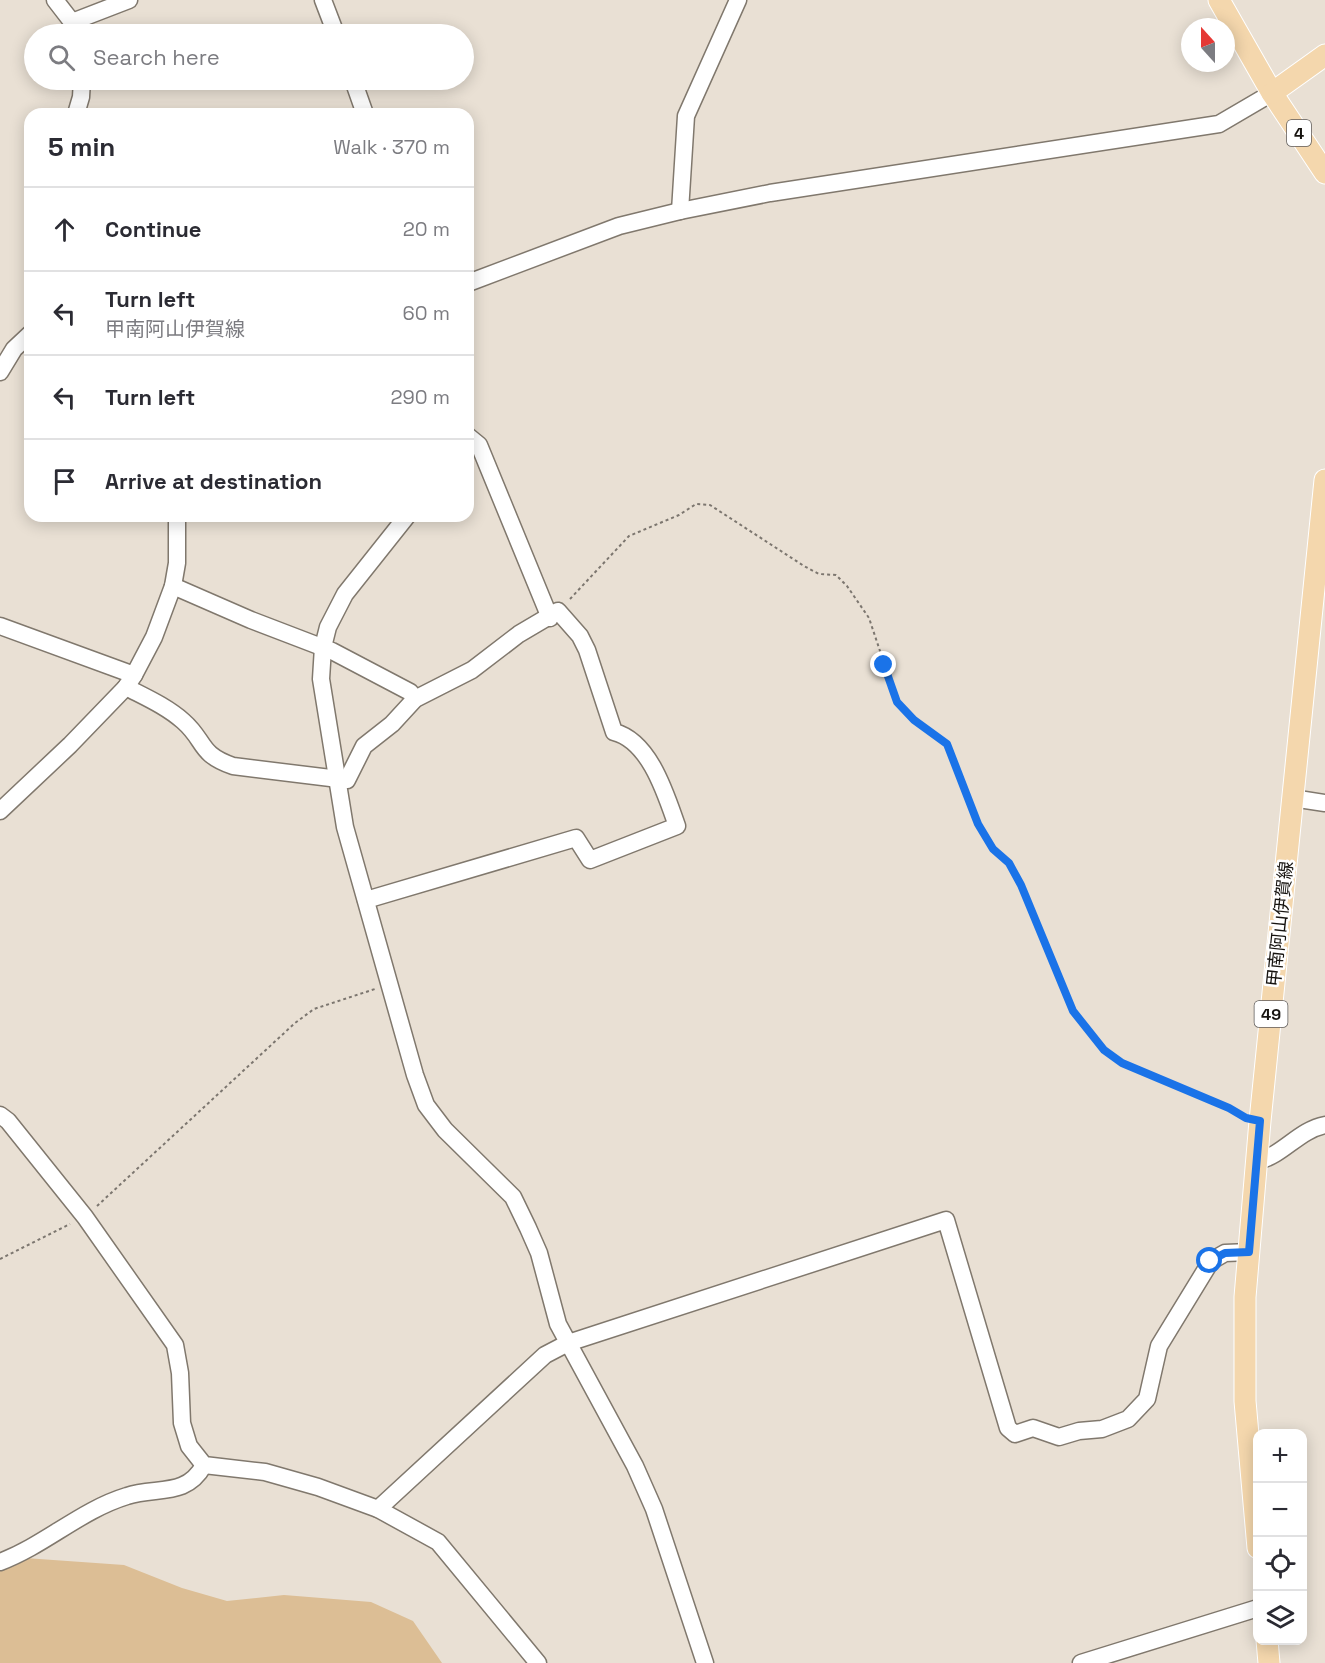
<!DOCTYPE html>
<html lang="en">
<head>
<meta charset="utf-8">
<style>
  :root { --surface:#fff; --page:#f2f2f3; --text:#2b2b33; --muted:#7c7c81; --line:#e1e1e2 }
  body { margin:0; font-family:"Space Grotesk","Noto Sans JP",sans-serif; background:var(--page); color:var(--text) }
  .controls { position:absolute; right:18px; bottom:18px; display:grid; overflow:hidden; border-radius:12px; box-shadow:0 3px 15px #0003 }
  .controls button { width:54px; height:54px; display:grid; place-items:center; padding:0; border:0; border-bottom:2px solid var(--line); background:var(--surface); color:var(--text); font:30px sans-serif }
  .compass { position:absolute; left:1181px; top:18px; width:54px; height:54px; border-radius:50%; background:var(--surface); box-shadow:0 3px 15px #0003; rotate:339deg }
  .stop { position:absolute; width:18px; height:18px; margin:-14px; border:4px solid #1a73e8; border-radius:50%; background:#fff }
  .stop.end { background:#1a73e8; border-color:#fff; box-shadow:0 2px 6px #0008 }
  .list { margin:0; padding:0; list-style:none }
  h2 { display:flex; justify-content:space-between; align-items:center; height:78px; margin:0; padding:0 24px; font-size:26px }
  h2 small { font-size:20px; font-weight:400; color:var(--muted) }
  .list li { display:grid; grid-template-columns:39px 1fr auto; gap:18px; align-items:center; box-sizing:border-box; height:84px; padding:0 24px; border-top:2px solid var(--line) }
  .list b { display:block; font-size:22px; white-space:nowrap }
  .list p { margin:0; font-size:20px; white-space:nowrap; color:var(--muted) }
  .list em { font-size:20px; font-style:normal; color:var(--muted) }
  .icon { flex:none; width:33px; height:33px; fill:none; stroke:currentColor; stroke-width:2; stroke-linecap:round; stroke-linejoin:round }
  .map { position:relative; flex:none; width:1325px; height:1663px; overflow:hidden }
  .search { position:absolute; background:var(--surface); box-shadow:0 3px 15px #0003; left:24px; top:24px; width:450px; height:66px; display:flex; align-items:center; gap:15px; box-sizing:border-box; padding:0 21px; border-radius:33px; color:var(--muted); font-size:22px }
  .panel { position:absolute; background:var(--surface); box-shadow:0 3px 15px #0003; left:24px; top:108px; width:450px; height:414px; border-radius:18px }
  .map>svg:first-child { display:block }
  .green { fill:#dcbe95 }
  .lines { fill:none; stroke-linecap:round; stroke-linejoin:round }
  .minor-casing { stroke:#80786d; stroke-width:19 }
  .major-casing { stroke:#fff; stroke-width:23 }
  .path { stroke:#7c766f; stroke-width:2; stroke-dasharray:3 3; stroke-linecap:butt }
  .minor { stroke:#fff; stroke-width:16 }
  .major { stroke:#f4d7ad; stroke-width:21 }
  .route { stroke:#1a73e8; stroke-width:8 }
  .labels { text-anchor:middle; stroke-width:5; stroke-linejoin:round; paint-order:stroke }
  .shield { fill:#fff; stroke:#5d5a58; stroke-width:1.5 }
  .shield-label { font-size:16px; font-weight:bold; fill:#171410 }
  .street-label { font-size:18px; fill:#171410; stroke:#fff }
</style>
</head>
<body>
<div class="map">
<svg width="1325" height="1663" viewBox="0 0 1325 1663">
  <rect width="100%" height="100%" fill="#e9e0d4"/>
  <path class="green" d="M 25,1558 L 124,1565 L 182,1588 L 227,1601 L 284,1595 L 371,1602 L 413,1621 L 442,1663 L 0,1663 L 0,1560 Z"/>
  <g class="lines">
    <g class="minor-casing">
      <g id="minor">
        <path d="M 55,0 L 72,22 L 75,34"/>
        <path d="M 323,0 L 336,34"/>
        <path d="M 72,22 L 129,0"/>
        <path d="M 353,80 L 365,114"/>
        <path d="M 76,114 L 81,97 L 82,80"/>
        <path d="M 680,211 L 686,116 L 738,0"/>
        <path d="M 468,283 L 619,226 L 680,211 L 770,193 L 1219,124 L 1272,93"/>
        <path d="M 0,372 L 14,349 L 30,334"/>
        <path d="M 468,436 L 479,445 L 550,618"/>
        <path d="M 407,516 L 345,594 L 328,627 L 323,647 L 321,679 L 345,827 L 415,1075 L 426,1105 L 445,1130 L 513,1197 L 528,1228 L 539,1253 L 558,1324 L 635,1466 L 654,1509 L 705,1663"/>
        <path d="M 173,586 L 251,620 L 332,651 L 410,692 L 415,699"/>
        <path d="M 0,626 L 134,675"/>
        <path d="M 126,687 C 145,697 166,706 183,721 C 206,741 198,754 233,766 L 347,780 L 364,746 L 392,724 L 415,699 L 472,670 L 519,634 L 558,611 L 580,636 L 587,650 L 614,732 C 650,741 666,795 677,826 L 590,860 L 576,838 L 366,900"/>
        <path d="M 1292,798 L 1325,803"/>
        <path d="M 0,811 L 70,745 L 126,687 L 134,675 L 154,637 L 173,586 L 177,563 L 177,516"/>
        <path d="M 0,1115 L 8,1121 L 85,1217 L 175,1345 L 180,1373 L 182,1423 L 189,1446 L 204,1465 L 265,1472 L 318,1487 L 378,1509 L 438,1542 L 538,1663"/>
        <path d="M 1258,1161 C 1283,1155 1299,1130 1325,1125"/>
        <path d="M 378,1509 L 545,1355 L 568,1343 L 946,1220 L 1008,1428 L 1015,1434 L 1033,1428 L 1059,1437 L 1079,1431 L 1102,1429 L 1128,1419 L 1147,1399 L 1159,1346 L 1211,1261 L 1225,1253 L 1249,1252"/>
        <path d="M 0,1562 C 45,1545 81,1510 127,1496 C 156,1486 186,1498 204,1465"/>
        <path d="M 1081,1663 L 1258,1608"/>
      </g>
    </g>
    <g class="major-casing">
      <g id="major">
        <path d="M 1219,0 L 1272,93 L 1325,173"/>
        <path d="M 1272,93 L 1325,55"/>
        <path d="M 1258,1548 L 1245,1401 L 1245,1297 L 1260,1121 L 1325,480"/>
        <path d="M 1267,1640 L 1269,1663"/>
      </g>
    </g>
    <g class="path">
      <path d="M 570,599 L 629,536 L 679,515 L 696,504 L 710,505 L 804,566 L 819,574 L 836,575 L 847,586 L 869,618 L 897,702 L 914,720 L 947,744 L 978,824 L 993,849 L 1009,863 L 1021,885 L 1073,1011 L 1104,1050 L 1122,1063 L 1229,1108 L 1243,1116"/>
      <path d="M 97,1206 L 295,1023 L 314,1009 L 375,989"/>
      <path d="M 0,1259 L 70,1224"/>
    </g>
    <use href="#minor" class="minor"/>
    <use href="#major" class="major"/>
  </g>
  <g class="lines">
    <path class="route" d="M 884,665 L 897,702 L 914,720 L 947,744 L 978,824 L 993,849 L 1009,863 L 1021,885 L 1073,1011 L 1104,1050 L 1122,1063 L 1229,1108 L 1246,1118 L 1260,1121 L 1249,1252 L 1225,1253 L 1210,1261"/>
  </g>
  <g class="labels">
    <g class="shield">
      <rect x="1287" y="120" width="24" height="26" rx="4.5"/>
      <rect x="1254.5" y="1001" width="33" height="26" rx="4.5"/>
    </g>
    <g class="shield-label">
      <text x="1299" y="139">4</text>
      <text x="1271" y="1020">49</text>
    </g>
    <g class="street-label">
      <text transform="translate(1280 924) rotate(-84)" y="6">甲南阿山伊賀線</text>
    </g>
  </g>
</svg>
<div class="controls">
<button>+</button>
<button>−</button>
<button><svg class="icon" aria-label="locate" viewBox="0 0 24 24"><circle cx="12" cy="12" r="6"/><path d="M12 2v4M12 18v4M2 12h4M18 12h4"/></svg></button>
<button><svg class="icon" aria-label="layers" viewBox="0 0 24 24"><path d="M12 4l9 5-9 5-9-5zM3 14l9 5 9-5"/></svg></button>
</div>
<svg class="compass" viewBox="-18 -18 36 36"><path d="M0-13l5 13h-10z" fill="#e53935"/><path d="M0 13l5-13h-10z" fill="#7c7c81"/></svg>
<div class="stop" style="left:1210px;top:1261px"></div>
<div class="stop end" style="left:884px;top:665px"></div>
<div class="search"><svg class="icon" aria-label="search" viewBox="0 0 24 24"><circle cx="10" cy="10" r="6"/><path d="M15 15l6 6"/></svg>Search here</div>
<section class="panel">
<h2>5 min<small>Walk · 370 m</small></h2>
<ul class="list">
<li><svg class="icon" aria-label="ahead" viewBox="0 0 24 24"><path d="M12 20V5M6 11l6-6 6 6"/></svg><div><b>Continue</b></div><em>20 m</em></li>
<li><svg class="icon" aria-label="left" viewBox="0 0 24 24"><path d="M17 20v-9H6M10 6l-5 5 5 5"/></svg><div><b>Turn left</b><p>甲南阿山伊賀線</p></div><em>60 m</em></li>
<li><svg class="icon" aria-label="left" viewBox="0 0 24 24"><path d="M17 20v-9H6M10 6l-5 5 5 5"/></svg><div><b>Turn left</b></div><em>290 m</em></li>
<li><svg class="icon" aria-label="arrive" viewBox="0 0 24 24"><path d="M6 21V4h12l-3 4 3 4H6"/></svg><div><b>Arrive at destination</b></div></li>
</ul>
</section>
</div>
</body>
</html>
